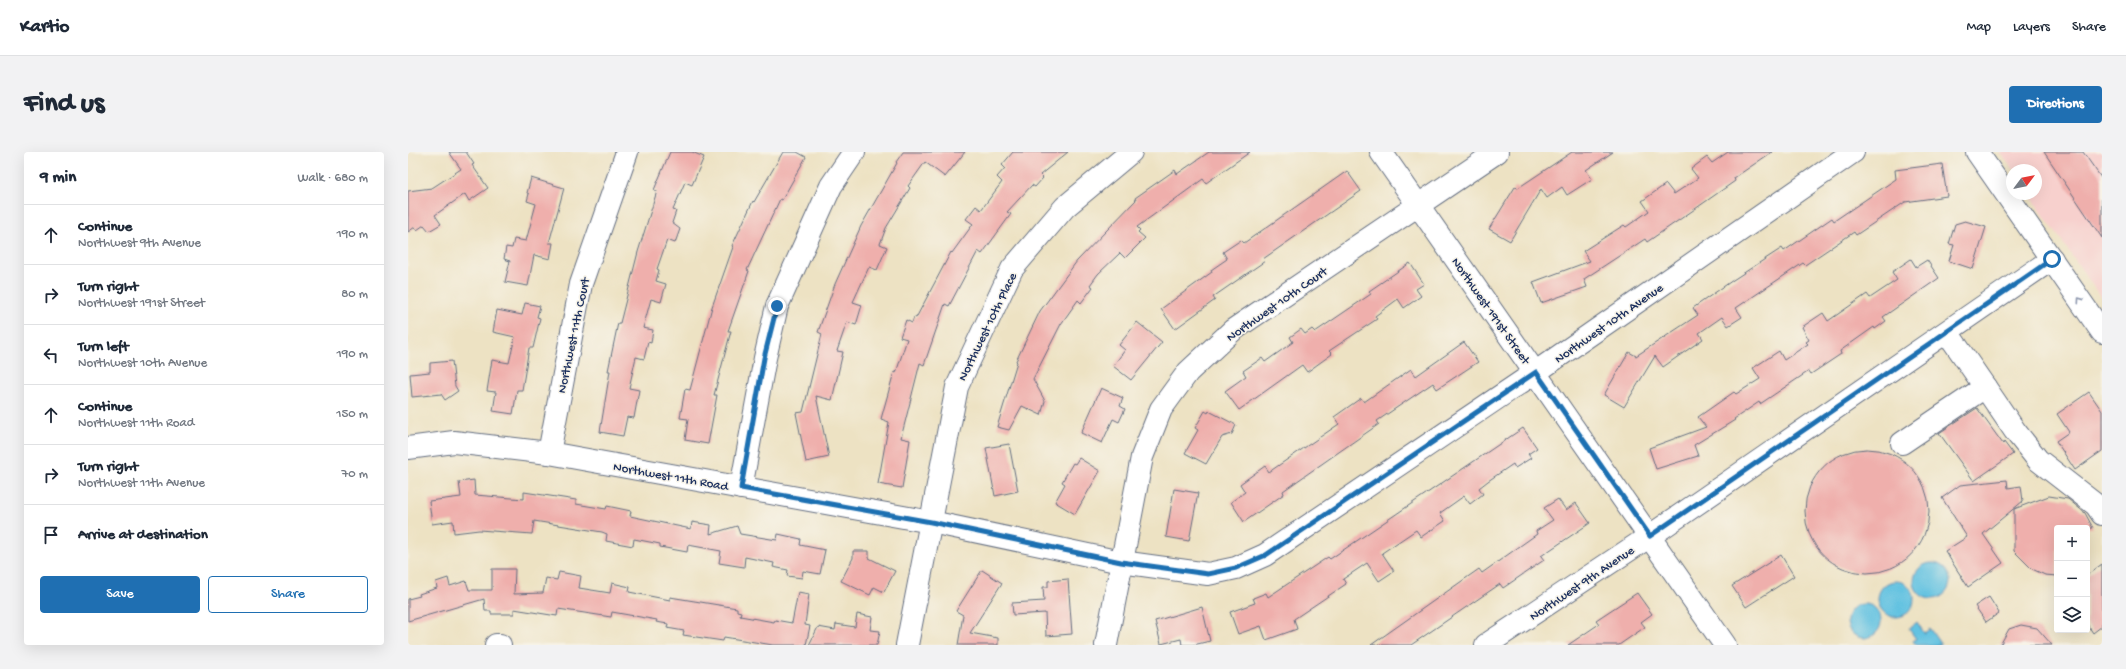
<!DOCTYPE html>
<html lang="en">
<head>
<meta charset="utf-8">
<style>
  :root { --surface:#fff; --page:#f2f2f3; --text:#1f2937; --muted:#747a83; --line:#e0e1e3; --accent:#1f6fb2 }
  body { margin:0; font-family:"Gochi Hand",sans-serif; background:var(--page); color:var(--text) }
  .controls { position:absolute; right:12px; bottom:12px; display:grid; overflow:hidden; border-radius:4px; box-shadow:0 4px 16px #0002 }
  .controls button { width:36px; height:36px; display:grid; place-items:center; padding:0; border:0; border-bottom:1px solid var(--line); background:var(--surface); color:var(--text); font:20px sans-serif }
  .compass { position:absolute; left:1598px; top:12px; width:36px; height:36px; border-radius:50%; background:var(--surface); box-shadow:0 4px 16px #0002; rotate:58deg }
  .stop { position:absolute; width:12px; height:12px; margin:-9px; border:3px solid #1f6fb2; border-radius:50%; background:#fff }
  .stop.end { background:#1f6fb2; border-color:#fff; box-shadow:0 1px 4px #0008 }
  .list { margin:0; padding:0; list-style:none }
  h2 { display:flex; justify-content:space-between; align-items:center; height:52px; margin:0; padding:0 16px; font-size:17px }
  h2 small { font-size:13px; font-weight:400; color:var(--muted) }
  .list li { display:grid; grid-template-columns:26px 1fr auto; gap:12px; align-items:center; box-sizing:border-box; height:60px; padding:0 16px; border-top:1px solid var(--line) }
  .list b { display:block; font-size:15px; white-space:nowrap }
  .list p { margin:0; font-size:13px; white-space:nowrap; color:var(--muted) }
  .list em { font-size:13px; font-style:normal; color:var(--muted) }
  .actions { display:flex; gap:8px; padding:12px 16px }
  .actions a { flex:1; padding:9px 0; border:1px solid var(--accent); border-radius:4px; text-align:center; font-size:14px; color:var(--accent) }
  .actions .main { background:var(--accent); color:#fff }
  .icon { flex:none; width:22px; height:22px; fill:none; stroke:currentColor; stroke-width:2; stroke-linecap:round; stroke-linejoin:round }
  .map { position:relative; flex:none; width:1694px; height:493px; overflow:hidden; border-radius:4px }
  header { display:flex; align-items:center; gap:24px; box-sizing:border-box; height:56px; padding:0 20px; background:var(--surface); border-bottom:1px solid var(--line) }
  header strong { font-size:19px }
  nav { display:flex; gap:22px; margin-inline-start:auto; font-size:14px }
  .intro { display:flex; align-items:center; justify-content:space-between; box-sizing:border-box; height:96px; padding:0 24px }
  h1 { margin:0; font-size:28px }
  .button { padding:10px 18px; border-radius:4px; background:var(--accent); color:#fff; font-size:14px; font-weight:700 }
  main { display:flex; gap:24px; padding:0 24px }
  aside { flex:1; background:var(--surface); border-radius:4px; box-shadow:0 4px 16px #0002 }
  .map>svg:first-child { display:block }
  .built { fill:#f7d0cd }
  .water { fill:#63c2e1; stroke:#3f78a0 }
  .building { fill:#efafac }
  .lines { fill:none; stroke-linecap:round; stroke-linejoin:round }
  .minor-casing { stroke:#646e81; stroke-width:24 }
  .minor { stroke:#fff; stroke-width:22 }
  .oneway { stroke:#8d97ae }
  .route { stroke:#1f6fb2; stroke-width:5 }
  .labels { text-anchor:middle; stroke-width:3; stroke-linejoin:round; paint-order:stroke }
  .street-label { font-size:13px; fill:#1b2f5e; stroke:#f7f3e8 }
</style>
</head>
<body>
<header>
<strong>Kartio</strong>
<nav><a>Map</a><a>Layers</a><a>Share</a></nav>
</header>
<div class="intro"><h1>Find us</h1><a class="button">Directions</a></div>
<main>
<aside>
<h2>9 min<small>Walk · 680 m</small></h2>
<ul class="list">
<li><svg class="icon" aria-label="ahead" viewBox="0 0 24 24"><path d="M12 20V5M6 11l6-6 6 6"/></svg><div><b>Continue</b><p>Northwest 9th Avenue</p></div><em>190 m</em></li>
<li><svg class="icon" aria-label="right" viewBox="0 0 24 24"><path d="M7 20v-9h11M14 6l5 5-5 5"/></svg><div><b>Turn right</b><p>Northwest 191st Street</p></div><em>80 m</em></li>
<li><svg class="icon" aria-label="left" viewBox="0 0 24 24"><path d="M17 20v-9H6M10 6l-5 5 5 5"/></svg><div><b>Turn left</b><p>Northwest 10th Avenue</p></div><em>190 m</em></li>
<li><svg class="icon" aria-label="ahead" viewBox="0 0 24 24"><path d="M12 20V5M6 11l6-6 6 6"/></svg><div><b>Continue</b><p>Northwest 11th Road</p></div><em>150 m</em></li>
<li><svg class="icon" aria-label="right" viewBox="0 0 24 24"><path d="M7 20v-9h11M14 6l5 5-5 5"/></svg><div><b>Turn right</b><p>Northwest 11th Avenue</p></div><em>70 m</em></li>
<li><svg class="icon" aria-label="arrive" viewBox="0 0 24 24"><path d="M6 21V4h12l-3 4 3 4H6"/></svg><div><b>Arrive at destination</b></div></li>
</ul>
<div class="actions"><a class="main">Save</a><a>Share</a></div>
</aside>
<div class="map">
<svg width="1694" height="493" viewBox="0 0 1694 493">
  <rect width="100%" height="100%" fill="#f7f3e8"/>
  <filter id="ink" filterUnits="userSpaceOnUse"><feTurbulence type="fractalNoise" baseFrequency=".025" numOctaves="2"/><feDisplacementMap in="SourceGraphic" scale="8" xChannelSelector="R" yChannelSelector="G"/><feConvolveMatrix kernelMatrix="1 2 1 2 8 2 1 2 1" color-interpolation-filters="sRGB"/></filter>
  <filter id="wash" filterUnits="userSpaceOnUse"><feTurbulence type="fractalNoise" baseFrequency=".012" numOctaves="4" result="noise"/><feDisplacementMap in="SourceGraphic" scale="16" xChannelSelector="R" yChannelSelector="G"/><feGaussianBlur stdDeviation="0.9" result="paint"/><feColorMatrix in="noise" values="0 0 0 0 0 0 0 0 0 0 0 0 0 0 0 0 0 1.4 0 .05"/><feComposite in="paint" operator="in"/></filter>
  <g filter="url(#wash)">
    <rect width="100%" height="100%" fill="#ede2c3"/>
    <path class="built" d="M 1592,0 L 1694,0 L 1694,147 L 1621,42 L 1628,42 L 1628,18 L 1605,18 Z"/>
    <g class="water">
      <circle cx="1524" cy="429" r="18"/>
      <circle cx="1488" cy="447" r="18"/>
      <circle cx="1456" cy="469" r="17"/>
      <path d="M 1509,470 L 1516,481 L 1522,477 L 1533,493 L 1508,493 L 1505,489 L 1508,487 L 1501,477 Z"/>
    </g>
    <g id="blocks">
      <g class="building">
        <path d="M 41,0 L 58,0 L 66,12 L 64,13 L 80,36 L 61,49 L 57,42 L 27,63 L 33,72 L 21,79 L 16,73 L 9,78 L 7,75 L 0,80 L 0,39 L 24,36 L 53,17 Z"/>
        <path d="M 262,0 L 284,0 L 296,5 L 284,33 L 277,30 L 265,58 L 268,59 L 264,71 L 272,77 L 267,91 L 259,88 L 249,117 L 251,118 L 248,129 L 258,132 L 253,150 L 243,147 L 235,176 L 245,178 L 243,191 L 240,190 L 236,207 L 228,205 L 221,236 L 231,238 L 226,266 L 219,265 L 215,284 L 192,280 L 202,219 L 200,219 L 210,171 L 212,171 L 230,100 L 249,39 L 246,38 Z"/>
        <path d="M 375,0 L 389,0 L 398,5 L 374,48 L 372,47 L 339,118 L 341,119 L 320,179 L 323,179 L 306,243 L 309,243 L 300,292 L 277,288 L 280,267 L 272,266 L 277,237 L 282,238 L 304,155 L 325,95 L 324,94 L 345,49 L 346,50 Z"/>
        <path d="M 495,0 L 557,0 L 537,25 L 517,10 L 500,34 L 502,36 L 478,76 L 472,92 L 479,95 L 469,118 L 461,115 L 445,150 L 454,153 L 448,173 L 439,170 L 429,199 L 435,200 L 424,248 L 408,244 L 421,305 L 398,310 L 388,261 L 395,260 L 414,182 L 410,180 L 427,132 L 453,74 L 489,11 L 488,10 Z"/>
        <path d="M 605,0 L 660,0 L 632,23 L 635,26 L 627,35 L 624,33 L 599,60 L 603,62 L 574,102 L 570,99 L 541,154 L 537,152 L 516,213 L 512,211 L 493,286 L 502,288 L 494,336 L 470,332 L 481,270 L 473,267 L 486,220 L 488,221 L 499,187 L 492,185 L 498,168 L 504,171 L 506,165 L 508,166 L 543,100 L 544,101 L 565,72 L 558,67 L 568,54 L 573,58 L 594,30 L 589,25 L 597,16 L 594,13 Z"/>
        <path d="M 801,0 L 842,0 L 798,31 L 795,27 L 729,75 L 732,78 L 730,80 L 737,86 L 717,106 L 712,101 L 690,122 L 682,133 L 685,135 L 673,151 L 670,148 L 653,172 L 625,227 L 637,249 L 633,263 L 614,254 L 601,278 L 589,275 L 609,210 L 608,209 L 632,159 L 669,109 L 728,48 L 727,46 L 767,18 L 769,22 Z"/>
        <path d="M 1164,0 L 1205,0 L 1178,18 L 1184,27 L 1159,43 L 1154,35 L 1139,46 L 1133,37 L 1102,89 L 1081,77 L 1107,35 L 1110,36 Z"/>
        <path d="M 1320,0 L 1364,0 L 1326,26 L 1327,29 L 1287,57 L 1239,90 L 1237,87 L 1176,127 L 1179,135 L 1133,151 L 1125,130 L 1182,109 L 1175,99 L 1216,73 L 1218,75 L 1241,59 L 1234,49 L 1258,32 L 1266,42 L 1290,26 L 1283,17 L 1299,5 L 1304,11 Z"/>
        <path d="M 1636,0 L 1675,0 L 1694,27 L 1694,86 Z"/>
        <path d="M 1534,12 L 1539,44 L 1497,50 L 1448,83 L 1446,80 L 1397,113 L 1395,111 L 1328,156 L 1334,165 L 1320,174 L 1314,165 L 1291,181 L 1295,187 L 1255,215 L 1247,204 L 1216,255 L 1196,243 L 1221,200 L 1228,204 L 1290,163 L 1285,156 L 1325,128 L 1374,96 L 1376,99 L 1424,66 L 1426,69 L 1488,27 L 1487,18 Z"/>
        <path d="M 939,19 L 953,39 L 855,107 L 857,109 L 805,145 L 807,148 L 767,177 L 753,157 L 804,120 L 803,118 L 819,107 L 815,100 L 833,88 L 836,91 Z"/>
        <path d="M 123,26 L 156,36 L 141,91 L 145,91 L 142,107 L 126,103 L 120,134 L 97,130 L 102,109 L 96,107 L 98,95 L 104,96 L 106,87 L 118,89 L 128,52 L 119,49 L 121,42 L 119,41 Z"/>
        <path d="M 1557,69 L 1578,75 L 1565,117 L 1541,109 L 1546,93 L 1541,92 L 1547,72 Z"/>
        <path d="M 1503,107 L 1508,115 L 1519,108 L 1531,126 L 1475,165 L 1478,169 L 1467,177 L 1466,175 L 1432,199 L 1433,202 L 1403,222 L 1401,219 L 1352,252 L 1351,250 L 1326,267 L 1327,268 L 1286,293 L 1290,304 L 1248,317 L 1241,296 L 1298,275 L 1290,265 L 1326,240 L 1328,242 L 1352,227 L 1345,216 L 1371,199 L 1376,208 L 1400,192 L 1398,190 L 1401,188 L 1394,175 L 1415,161 L 1420,169 L 1459,142 L 1462,146 L 1489,128 L 1484,120 Z"/>
        <path d="M 1002,111 L 1016,132 L 1008,137 L 1013,144 L 996,156 L 990,147 L 967,164 L 969,167 L 921,199 L 924,202 L 899,220 L 894,213 L 831,258 L 817,239 L 838,224 L 835,219 L 854,206 L 857,210 L 885,190 L 882,185 L 893,177 L 897,182 L 904,177 L 907,180 L 963,142 L 961,139 Z"/>
        <path d="M 117,151 L 132,154 L 129,165 L 132,166 L 125,196 L 121,196 L 114,238 L 109,238 L 105,262 L 85,259 L 88,240 L 79,239 L 84,208 L 101,211 L 107,185 L 85,180 L 89,158 L 114,163 Z"/>
        <path d="M 729,170 L 754,190 L 723,228 L 705,214 L 717,198 L 711,193 Z"/>
        <path d="M 1056,190 L 1070,210 L 1029,237 L 1025,231 L 969,269 L 971,272 L 875,339 L 876,342 L 836,370 L 823,350 L 837,340 L 832,332 L 857,314 L 861,320 L 931,272 L 926,265 L 953,246 L 956,250 L 1003,217 L 1008,224 Z"/>
        <path d="M 44,209 L 47,234 L 50,239 L 37,248 L 33,242 L 4,245 L 2,222 L 22,220 L 22,211 Z"/>
        <path d="M 693,236 L 715,246 L 712,254 L 717,257 L 711,270 L 705,267 L 694,291 L 673,281 Z"/>
        <path d="M 1681,240 L 1694,259 L 1694,299 L 1667,318 L 1648,289 L 1661,280 L 1649,262 Z"/>
        <path d="M 1569,256 L 1595,292 L 1596,290 L 1605,302 L 1566,329 L 1531,281 Z"/>
        <path d="M 797,259 L 800,261 L 801,259 L 828,273 L 824,282 L 814,285 L 798,312 L 777,301 L 790,278 L 787,276 Z"/>
        <path d="M 1115,276 L 1129,296 L 1120,302 L 1123,306 L 1107,316 L 1105,312 L 1080,329 L 1071,336 L 1075,342 L 1062,352 L 1056,344 L 1032,361 L 1037,369 L 1013,385 L 1008,378 L 974,401 L 986,419 L 971,429 L 959,411 L 935,427 L 938,432 L 886,467 L 889,477 L 858,488 L 853,474 L 830,482 L 822,460 L 847,451 L 845,446 L 858,441 L 860,445 L 920,405 L 922,407 Z"/>
        <path d="M 601,292 L 610,339 L 587,344 L 578,296 Z"/>
        <circle cx="1459" cy="359" r="62"/>
        <path d="M 671,306 L 692,319 L 667,362 L 647,350 L 657,332 L 654,330 L 665,311 L 667,312 Z"/>
        <path d="M 66,328 L 67,343 L 116,347 L 116,340 L 168,348 L 168,352 L 198,357 L 199,354 L 223,359 L 222,364 L 283,377 L 284,370 L 303,373 L 302,382 L 329,374 L 332,382 L 369,388 L 370,382 L 393,387 L 392,393 L 417,398 L 412,422 L 395,419 L 394,426 L 379,424 L 380,418 L 365,415 L 366,411 L 337,405 L 336,415 L 311,411 L 313,399 L 280,393 L 279,400 L 252,395 L 252,392 L 226,387 L 225,394 L 198,389 L 199,382 L 194,380 L 126,369 L 124,382 L 71,378 L 46,381 L 45,369 L 24,372 L 21,349 L 53,345 L 51,330 Z"/>
        <path d="M 1599,328 L 1600,336 L 1613,334 L 1615,349 L 1575,382 L 1595,411 L 1560,435 L 1537,399 L 1559,385 L 1534,346 L 1552,333 Z"/>
        <path d="M 766,337 L 790,341 L 781,389 L 758,385 Z"/>
        <path d="M 1641,344 L 1660,347 L 1677,361 L 1685,376 L 1649,376 L 1649,424 L 1637,423 L 1624,417 L 1606,399 L 1606,357 Z"/>
        <path d="M 1150,347 L 1158,358 L 1168,351 L 1182,371 L 1133,404 L 1136,408 L 1095,436 L 1092,432 L 1003,493 L 963,493 L 1071,417 L 1074,421 L 1129,382 L 1128,379 L 1145,368 L 1136,356 Z"/>
        <path d="M 445,399 L 461,399 L 461,406 L 487,419 L 476,440 L 466,435 L 462,443 L 433,429 L 445,406 Z"/>
        <path d="M 1373,403 L 1386,424 L 1338,455 L 1324,434 Z"/>
        <path d="M 1694,412 L 1694,474 L 1685,481 L 1679,472 L 1679,423 Z"/>
        <path d="M 84,417 L 107,417 L 106,442 L 135,441 L 138,426 L 149,428 L 151,420 L 173,424 L 171,436 L 202,441 L 204,431 L 222,435 L 221,440 L 262,448 L 262,445 L 329,456 L 329,459 L 333,460 L 332,464 L 366,470 L 367,468 L 384,471 L 390,440 L 401,442 L 397,473 L 402,474 L 398,493 L 365,493 L 316,485 L 315,489 L 275,483 L 276,479 L 259,476 L 260,472 L 248,470 L 249,468 L 204,460 L 203,465 L 150,457 L 149,464 L 106,457 L 106,462 L 83,462 L 83,459 L 77,459 L 76,447 L 0,469 L 0,447 L 12,444 L 11,442 L 29,436 L 28,430 L 40,426 L 42,434 L 58,429 L 61,438 L 84,438 Z"/>
        <path d="M 574,418 L 594,431 L 562,481 L 590,486 L 590,493 L 550,493 L 555,463 L 548,459 Z"/>
        <path d="M 660,427 L 664,482 L 638,484 L 637,461 L 605,463 L 604,451 L 636,449 L 635,435 L 640,435 L 640,429 Z"/>
        <path d="M 1229,441 L 1244,462 L 1233,470 L 1237,475 L 1211,493 L 1160,493 L 1191,472 L 1188,468 Z"/>
        <path d="M 1581,445 L 1591,461 L 1578,470 L 1567,454 Z"/>
        <path d="M 794,455 L 802,489 L 785,493 L 774,493 L 773,487 L 753,492 L 747,469 Z"/>
        <path d="M 449,462 L 464,465 L 462,478 L 472,479 L 469,493 L 401,493 L 410,475 L 427,478 L 428,472 L 447,475 Z"/>
        <path d="M 1613,473 L 1629,476 L 1644,493 L 1592,493 L 1601,477 Z"/>
      </g>
    </g>
  </g>
  <g filter="url(#ink)">
    <use href="#blocks" fill-opacity="0" stroke="#646e81" stroke-width="1"/>
    <g class="lines">
      <g class="minor-casing">
        <g id="minor">
          <path d="M 973,0 L 1317,493"/>
          <path d="M 1569,0 L 1694,180"/>
          <path d="M 1577,235 L 1607,279 L 1630,308 L 1688,353 L 1694,362"/>
          <path d="M 1494,291 L 1577,235 L 1539,180"/>
          <path d="M 0,296 L 46,290 L 141,301 L 523,370 L 713,410 L 800,422 L 828,416 L 857,403 L 1128,220 L 1445,0"/>
          <path d="M 141,301 L 173,132 L 219,0"/>
          <path d="M 333,336 L 357,206 L 369,154 L 423,34 L 446,0"/>
          <path d="M 88,493 L 92,493"/>
          <path d="M 499,493 L 549,235 L 604,117 L 657,55 L 723,0"/>
          <path d="M 698,493 L 734,305 L 753,257 L 780,220 L 825,178 L 1089,0"/>
          <path d="M 1078,493 L 1242,384 L 1644,107"/>
        </g>
      </g>
      <use href="#minor" class="minor"/>
    </g>
    <defs><path id="oneway-chevron" d="M-2-3.5L2.5 0L-2 3.5" fill="none" stroke-width="1.6" stroke-linecap="round" stroke-linejoin="round"/></defs>
    <use class="oneway" href="#oneway-chevron" transform="translate(1672 148) rotate(-125)"/>
  </g>
  <g class="lines" filter="url(#ink)">
    <path class="route" d="M 369,154 L 356,206 L 333,336 L 523,370 L 713,410 L 800,422 L 828,416 L 858,403 L 1128,220 L 1242,384 L 1644,107"/>
  </g>
  <g class="labels">
    <g class="street-label">
      <text transform="translate(868 151) rotate(-35)" y="5">Northwest 10th Court</text>
      <text transform="translate(1084 158) rotate(55)" y="5">Northwest 191st Street</text>
      <text transform="translate(1200 170) rotate(-35)" y="5">Northwest 10th Avenue</text>
      <text transform="translate(578 174) rotate(-64)" y="5">Northwest 10th Place</text>
      <text transform="translate(164 183) rotate(-78)" y="5">Northwest 11th Court</text>
      <text transform="translate(263 323) rotate(10)" y="5">Northwest 11th Road</text>
      <text transform="translate(1173 430) rotate(-34)" y="5">Northwest 9th Avenue</text>
    </g>
  </g>
</svg>
<div class="controls">
<button>+</button>
<button>−</button>
<button><svg class="icon" aria-label="layers" viewBox="0 0 24 24"><path d="M12 4l9 5-9 5-9-5zM3 14l9 5 9-5"/></svg></button>
</div>
<svg class="compass" viewBox="-18 -18 36 36"><path d="M0-13l5 13h-10z" fill="#e53935"/><path d="M0 13l5-13h-10z" fill="#747a83"/></svg>
<div class="stop" style="left:1644px;top:107px"></div>
<div class="stop end" style="left:369px;top:154px"></div>
</div>
</main>
</body>
</html>
